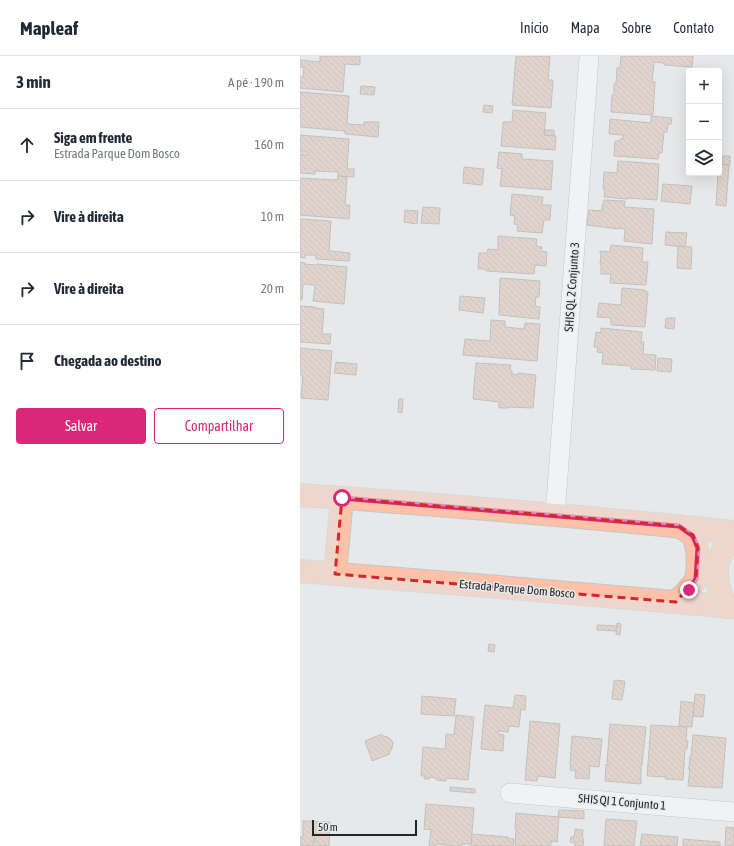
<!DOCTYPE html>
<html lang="pt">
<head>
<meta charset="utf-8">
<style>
  :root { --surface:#fff; --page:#f2f2f3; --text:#1f2937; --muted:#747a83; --line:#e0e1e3; --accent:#db2777 }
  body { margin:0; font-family:"Asap Condensed",sans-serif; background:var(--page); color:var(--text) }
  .controls { position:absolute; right:12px; top:12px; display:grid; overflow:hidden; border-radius:4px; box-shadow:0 4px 16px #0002 }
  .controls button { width:36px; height:36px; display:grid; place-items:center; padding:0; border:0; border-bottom:1px solid var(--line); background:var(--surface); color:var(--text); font:20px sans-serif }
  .scale { position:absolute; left:12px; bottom:10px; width:105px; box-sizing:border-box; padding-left:4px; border:2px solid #242526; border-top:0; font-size:11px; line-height:14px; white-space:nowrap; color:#242526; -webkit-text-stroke:3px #e6e8ea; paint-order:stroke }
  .stop { position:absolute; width:12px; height:12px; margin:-9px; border:3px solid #db2777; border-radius:50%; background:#fff }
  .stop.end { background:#db2777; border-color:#fff; box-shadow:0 1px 4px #0008 }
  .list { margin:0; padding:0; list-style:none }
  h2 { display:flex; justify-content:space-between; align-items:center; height:52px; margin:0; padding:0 16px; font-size:17px }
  h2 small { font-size:13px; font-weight:400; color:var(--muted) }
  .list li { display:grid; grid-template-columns:26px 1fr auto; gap:12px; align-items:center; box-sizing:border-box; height:72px; padding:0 16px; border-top:1px solid var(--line) }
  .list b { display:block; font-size:15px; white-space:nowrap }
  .list p { margin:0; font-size:13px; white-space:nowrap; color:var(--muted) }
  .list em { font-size:13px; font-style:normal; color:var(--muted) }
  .actions { display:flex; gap:8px; padding:12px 16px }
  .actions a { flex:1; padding:9px 0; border:1px solid var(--accent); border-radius:4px; text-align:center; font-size:14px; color:var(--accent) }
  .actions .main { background:var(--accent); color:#fff }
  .icon { flex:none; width:22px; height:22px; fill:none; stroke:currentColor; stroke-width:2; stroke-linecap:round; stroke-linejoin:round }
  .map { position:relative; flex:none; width:434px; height:790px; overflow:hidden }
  header { display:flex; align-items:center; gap:24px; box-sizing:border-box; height:56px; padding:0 20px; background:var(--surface); border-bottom:1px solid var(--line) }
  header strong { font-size:19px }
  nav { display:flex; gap:22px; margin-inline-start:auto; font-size:14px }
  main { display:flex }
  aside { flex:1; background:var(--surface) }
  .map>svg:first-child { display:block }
  .building { fill:url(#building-back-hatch); stroke:#949290 }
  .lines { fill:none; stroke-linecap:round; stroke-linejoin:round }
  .minor-casing { stroke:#9e9fa2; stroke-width:20 }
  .major-casing { stroke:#c6c6c7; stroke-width:24 }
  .minor { stroke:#fff; stroke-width:19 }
  .major { stroke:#fbc1a9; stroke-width:22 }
  .route { stroke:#db2777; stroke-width:5 }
  .marked { fill:none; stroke:#d62828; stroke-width:3; stroke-dasharray:8 5; stroke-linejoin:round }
  .labels { text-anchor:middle; stroke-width:3; stroke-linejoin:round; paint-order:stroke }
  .street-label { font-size:12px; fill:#242526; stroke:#e6e8ea }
</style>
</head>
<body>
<header>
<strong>Mapleaf</strong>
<nav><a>Início</a><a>Mapa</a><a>Sobre</a><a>Contato</a></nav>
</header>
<main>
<aside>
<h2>3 min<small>A pé · 190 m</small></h2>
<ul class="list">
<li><svg class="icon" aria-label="ahead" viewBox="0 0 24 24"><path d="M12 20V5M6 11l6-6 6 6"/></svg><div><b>Siga em frente</b><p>Estrada Parque Dom Bosco</p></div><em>160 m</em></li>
<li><svg class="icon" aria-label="right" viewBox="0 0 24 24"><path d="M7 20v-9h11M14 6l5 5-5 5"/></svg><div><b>Vire à direita</b></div><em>10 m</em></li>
<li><svg class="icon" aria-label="right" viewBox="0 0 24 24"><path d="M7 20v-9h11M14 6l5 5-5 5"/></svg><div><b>Vire à direita</b></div><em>20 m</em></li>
<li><svg class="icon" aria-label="arrive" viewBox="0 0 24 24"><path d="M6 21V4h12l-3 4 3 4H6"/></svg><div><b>Chegada ao destino</b></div></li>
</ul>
<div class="actions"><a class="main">Salvar</a><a>Compartilhar</a></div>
</aside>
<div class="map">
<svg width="434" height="790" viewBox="0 0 434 790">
  <defs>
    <pattern id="building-back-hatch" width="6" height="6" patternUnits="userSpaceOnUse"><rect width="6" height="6" fill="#d7bba6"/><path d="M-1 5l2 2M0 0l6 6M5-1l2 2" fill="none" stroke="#b8a18f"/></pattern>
  </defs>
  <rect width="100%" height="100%" fill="#e6e8ea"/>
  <g class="building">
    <path d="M 20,0 L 60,0 L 60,9 L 45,8 L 43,36 L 0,32 L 0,21 L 3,21 L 4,12 L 0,11 L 0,4 L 20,6 Z"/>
    <path d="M 216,0 L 250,0 L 248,24 L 253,24 L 251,52 L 212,49 Z"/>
    <path d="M 321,0 L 393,0 L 392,11 L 364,9 L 364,7 L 354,6 L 352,25 L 355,26 L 353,59 L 311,56 L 312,39 L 314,39 L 314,28 L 316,28 L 317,12 L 320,12 Z"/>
    <path d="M 61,30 L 75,31 L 74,39 L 60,38 Z"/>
    <path d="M 0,36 L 49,40 L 47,68 L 64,69 L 64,66 L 79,66 L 78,81 L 45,78 L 45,75 L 0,71 Z"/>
    <path d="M 184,49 L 193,50 L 192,57 L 183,56 Z"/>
    <path d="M 213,54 L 246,57 L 244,79 L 256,80 L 255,94 L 201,90 L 203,66 L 212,66 Z"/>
    <path d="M 351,60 L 372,62 L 371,68 L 368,68 L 367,76 L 364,76 L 362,97 L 359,97 L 358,103 L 314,100 L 315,85 L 319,85 L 320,83 L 323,83 L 323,79 L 309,78 L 310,63 L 351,67 Z"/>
    <path d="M 245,74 L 254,74 L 254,80 L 244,79 Z"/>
    <path d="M 0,79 L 49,83 L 47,113 L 54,113 L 54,121 L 38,120 L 38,116 L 15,115 L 15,118 L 0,117 L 0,98 L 7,99 L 8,96 L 0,96 Z"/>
    <path d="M 199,96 L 222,98 L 222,103 L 253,105 L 251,134 L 200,130 L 202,113 L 197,112 Z"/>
    <path d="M 423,100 L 430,100 L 430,109 L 422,108 Z"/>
    <path d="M 318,105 L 359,108 L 357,144 L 328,142 L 328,143 L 304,141 L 305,133 L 303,133 L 304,116 L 317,117 Z"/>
    <path d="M 419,108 L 429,109 L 426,150 L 416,149 L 418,117 L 419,117 Z"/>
    <path d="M 164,111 L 184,113 L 182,129 L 163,127 Z"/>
    <path d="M 38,120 L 47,121 L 45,149 L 50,149 L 49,163 L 0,159 L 0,122 L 37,124 Z"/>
    <path d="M 363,128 L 392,130 L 390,148 L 361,145 Z"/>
    <path d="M 212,138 L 243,141 L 242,149 L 251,149 L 250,164 L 244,164 L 242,177 L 217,175 L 218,169 L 214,168 L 215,160 L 210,159 Z"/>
    <path d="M 304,144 L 325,145 L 324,151 L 354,153 L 352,188 L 324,185 L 325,173 L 319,172 L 319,173 L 287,169 L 289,154 L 302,155 L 302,149 L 303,149 Z"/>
    <path d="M 123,151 L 140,152 L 139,168 L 121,167 Z"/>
    <path d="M 105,154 L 118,155 L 117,168 L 104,166 Z"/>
    <path d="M 0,163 L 31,165 L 29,195 L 50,197 L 49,205 L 16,203 L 16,199 L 5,199 L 5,202 L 0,201 Z"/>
    <path d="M 366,176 L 387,177 L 385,191 L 365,189 Z"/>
    <path d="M 198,180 L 237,183 L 236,190 L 242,191 L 241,195 L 247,196 L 246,210 L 235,209 L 234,218 L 186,215 L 186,213 L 178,213 L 179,197 L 187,197 L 188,193 L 198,194 Z"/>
    <path d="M 311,189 L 343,192 L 342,206 L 348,206 L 346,229 L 310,227 L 311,218 L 301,218 L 301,209 L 300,209 L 301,197 L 300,197 L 300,195 L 310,196 Z"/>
    <path d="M 378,190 L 392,191 L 391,213 L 377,212 Z"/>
    <path d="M 0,206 L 5,207 L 5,208 L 16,209 L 17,208 L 47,211 L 44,248 L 13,245 L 15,229 L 3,228 L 2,244 L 0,244 Z"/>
    <path d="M 200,222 L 240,225 L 239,241 L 236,241 L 235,250 L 240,251 L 239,263 L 199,259 Z"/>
    <path d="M 322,232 L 345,234 L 345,235 L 348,236 L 345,271 L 311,269 L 311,262 L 297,261 L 299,247 L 321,249 Z"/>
    <path d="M 160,240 L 185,242 L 183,257 L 159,254 Z"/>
    <path d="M 0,250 L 15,251 L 15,252 L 24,253 L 22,278 L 31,278 L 30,288 L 0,286 Z"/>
    <path d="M 366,262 L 375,262 L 374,273 L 365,272 Z"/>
    <path d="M 191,264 L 205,265 L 205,271 L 224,273 L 225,267 L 240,268 L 237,305 L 163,299 L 165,283 L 190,285 Z"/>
    <path d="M 301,272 L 342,276 L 341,286 L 344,286 L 343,298 L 356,299 L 355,314 L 331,313 L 331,310 L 302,308 L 303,297 L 297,296 L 298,291 L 294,291 L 296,276 L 301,277 Z"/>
    <path d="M 0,292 L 32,295 L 28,344 L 1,342 L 3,319 L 0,319 Z"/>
    <path d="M 358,302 L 372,303 L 371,316 L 357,315 Z"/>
    <path d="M 36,306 L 57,308 L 56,319 L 34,317 Z"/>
    <path d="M 176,307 L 211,309 L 210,314 L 212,315 L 212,318 L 218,319 L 218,317 L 236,319 L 233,352 L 209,351 L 209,352 L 199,352 L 199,346 L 173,343 Z"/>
    <path d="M 99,343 L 103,343 L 102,357 L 98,356 Z"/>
    <path d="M 317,567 L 321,568 L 320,579 L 316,578 Z"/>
    <path d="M 297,569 L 317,570 L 316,575 L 297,574 Z"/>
    <path d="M 189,588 L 195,589 L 194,596 L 188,595 Z"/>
    <path d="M 315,624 L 324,625 L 325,626 L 322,644 L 312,643 L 312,641 L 314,625 Z"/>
    <path d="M 395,638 L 405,639 L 403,661 L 393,660 Z"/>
    <path d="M 215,639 L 226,640 L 225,654 L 221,653 L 219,671 L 209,670 L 208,676 L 198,675 L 198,678 L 204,679 L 203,695 L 181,693 L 185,649 L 213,652 Z"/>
    <path d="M 122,640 L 156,643 L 154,660 L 121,658 Z"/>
    <path d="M 381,645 L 394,647 L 392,671 L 379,670 Z"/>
    <path d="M 156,659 L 174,661 L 168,724 L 146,722 L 146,725 L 136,724 L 136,722 L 129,721 L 129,723 L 124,723 L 125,720 L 121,720 L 123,691 L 145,693 L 146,678 L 154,679 Z"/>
    <path d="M 230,665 L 260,668 L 255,722 L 238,720 L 237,725 L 225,724 Z"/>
    <path d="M 310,668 L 346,671 L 342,709 L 341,709 L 341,728 L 305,725 L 306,708 L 308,709 L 308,706 L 307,706 Z"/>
    <path d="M 351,669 L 387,671 L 386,685 L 388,685 L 387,693 L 385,693 L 383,724 L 365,723 L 366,721 L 347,720 Z"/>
    <path d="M 82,678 L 83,680 L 88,681 L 93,686 L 92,692 L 89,697 L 90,698 L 72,705 L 65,685 Z"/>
    <path d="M 393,679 L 426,682 L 422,732 L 388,730 L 390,713 L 388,713 L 389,711 L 390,700 L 391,700 Z"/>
    <path d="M 272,680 L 302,683 L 299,711 L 290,710 L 289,723 L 275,722 L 276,715 L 270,714 L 271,709 L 270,709 Z"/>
    <path d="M 150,731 L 175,733 L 175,737 L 150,735 Z"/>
    <path d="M 126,748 L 174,752 L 171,788 L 162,788 L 162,790 L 158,790 L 136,788 L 135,790 L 129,790 L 131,774 L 124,773 Z"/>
    <path d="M 259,754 L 284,755 L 284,763 L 258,761 Z"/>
    <path d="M 216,757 L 259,761 L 257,786 L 251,785 L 251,790 L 215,790 L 216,773 L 215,773 Z"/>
    <path d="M 306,763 L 337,765 L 334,790 L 304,790 Z"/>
    <path d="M 3,765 L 30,766 L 29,790 L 15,790 L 15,782 L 14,782 L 13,790 L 0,790 L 0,781 L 3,781 Z"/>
    <path d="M 426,771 L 434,772 L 434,790 L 425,790 Z"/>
    <path d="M 275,773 L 283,774 L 282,782 L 284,783 L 283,790 L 275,790 L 275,787 L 270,786 L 271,781 L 274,781 Z"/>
    <path d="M 172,778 L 208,781 L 207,782 L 214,783 L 213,790 L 171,790 Z"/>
    <path d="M 342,778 L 378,781 L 377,790 L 340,790 Z"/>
    <path d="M 383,783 L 420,786 L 420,790 L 383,790 Z"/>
  </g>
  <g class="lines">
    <g class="minor-casing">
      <g id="minor">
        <path d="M 255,460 L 289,2"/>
        <path d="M 210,737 L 434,756"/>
      </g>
    </g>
    <g class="major-casing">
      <g id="major">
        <path d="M 0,439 C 145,449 290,461 434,476"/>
        <path d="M 0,515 L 199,531 L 434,551"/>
        <path d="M 35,518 L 42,442"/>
        <path d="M 376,546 C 383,539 390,533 395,525 C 399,516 399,487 392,479 C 389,476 383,473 379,470"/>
        <path d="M 426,551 C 424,545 421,539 419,533 C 414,512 418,495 434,481"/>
      </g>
    </g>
    <use href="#minor" class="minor"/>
    <use href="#major" class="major"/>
  </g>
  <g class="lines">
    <path class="route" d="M 42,442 L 379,470 L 393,480 L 398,492 L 397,507 L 396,523 L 389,534"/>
  </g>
  <path d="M0 0H434V790H0ZM 42,442 L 379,470 L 393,479 L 398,492 L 397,507 L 396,523 L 376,546 L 35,518 Z" fill="#e6e8ea" fill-opacity=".55" fill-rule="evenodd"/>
  <path class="marked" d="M 42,442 L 379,470 L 393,479 L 398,492 L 397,507 L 396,523 L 376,546 L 35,518 Z"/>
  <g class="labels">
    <g class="street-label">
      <text transform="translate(272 231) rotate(-86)" y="4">SHIS QL 2 Conjunto 3</text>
      <text transform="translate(217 533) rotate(5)" y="4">Estrada Parque Dom Bosco</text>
      <text transform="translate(322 746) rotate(5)" y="4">SHIS QI 1 Conjunto 1</text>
    </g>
  </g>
</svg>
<div class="controls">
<button>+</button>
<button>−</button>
<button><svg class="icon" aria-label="layers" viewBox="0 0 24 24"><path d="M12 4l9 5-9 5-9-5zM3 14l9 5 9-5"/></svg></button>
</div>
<div class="scale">50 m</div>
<div class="stop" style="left:42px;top:442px"></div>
<div class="stop end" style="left:389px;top:534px"></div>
</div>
</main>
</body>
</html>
